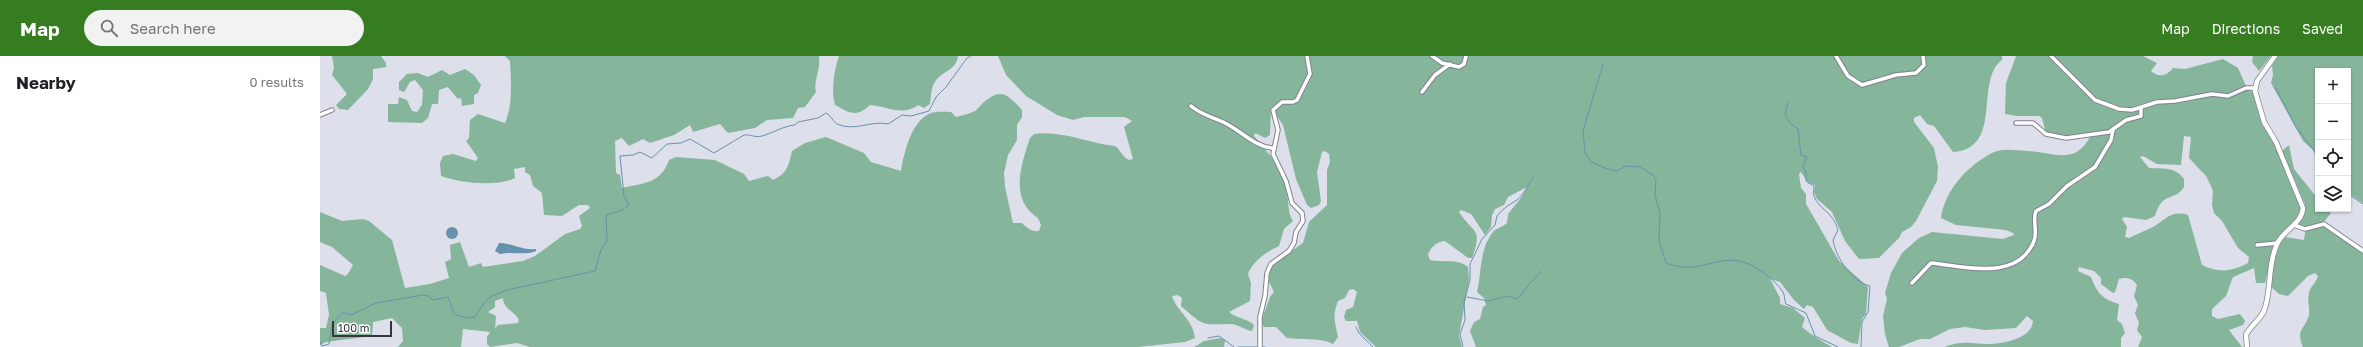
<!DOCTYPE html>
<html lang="en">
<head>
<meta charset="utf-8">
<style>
  :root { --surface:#fff; --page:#f2f2f2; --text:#202124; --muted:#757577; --line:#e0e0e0; --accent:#367c20 }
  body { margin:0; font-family:"Golos Text",sans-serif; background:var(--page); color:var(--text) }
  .controls { position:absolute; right:12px; top:12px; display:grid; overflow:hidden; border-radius:0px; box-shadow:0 1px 3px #0004 }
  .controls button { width:36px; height:36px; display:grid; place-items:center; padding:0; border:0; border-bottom:1px solid var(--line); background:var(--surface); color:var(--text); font:20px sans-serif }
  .scale { position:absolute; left:12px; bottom:10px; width:60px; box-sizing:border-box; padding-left:4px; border:2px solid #35363a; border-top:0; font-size:11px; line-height:14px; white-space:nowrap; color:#35363a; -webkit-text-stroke:3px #fff; paint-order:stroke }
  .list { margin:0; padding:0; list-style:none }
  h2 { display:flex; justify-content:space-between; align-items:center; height:52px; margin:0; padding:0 16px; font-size:17px }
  h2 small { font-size:13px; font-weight:400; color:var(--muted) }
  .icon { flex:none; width:22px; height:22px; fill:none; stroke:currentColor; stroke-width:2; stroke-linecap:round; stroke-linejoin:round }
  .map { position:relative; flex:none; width:2043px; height:291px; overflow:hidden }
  header { display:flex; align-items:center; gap:24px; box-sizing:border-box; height:56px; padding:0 20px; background:var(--accent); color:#fff }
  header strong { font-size:19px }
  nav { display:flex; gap:22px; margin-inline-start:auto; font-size:14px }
  .search { width:280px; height:36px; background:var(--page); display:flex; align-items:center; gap:10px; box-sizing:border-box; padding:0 14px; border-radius:22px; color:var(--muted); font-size:15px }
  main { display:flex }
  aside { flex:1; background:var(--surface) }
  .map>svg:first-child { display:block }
  .forest { fill:#85b59a; fill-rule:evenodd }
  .water { fill:#6692ae }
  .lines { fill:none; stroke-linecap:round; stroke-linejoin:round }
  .stream { stroke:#6692ae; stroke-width:1 }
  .minor-casing { stroke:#80828d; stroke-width:5.5 }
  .tertiary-casing { stroke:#80828d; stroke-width:6 }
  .minor { stroke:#fff; stroke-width:3.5 }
  .tertiary { stroke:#fff; stroke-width:4.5 }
</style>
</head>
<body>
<header>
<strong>Map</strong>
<div class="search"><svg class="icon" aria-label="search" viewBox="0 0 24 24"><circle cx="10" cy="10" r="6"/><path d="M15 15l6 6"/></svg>Search here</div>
<nav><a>Map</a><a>Directions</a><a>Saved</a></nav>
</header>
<main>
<aside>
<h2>Nearby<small>0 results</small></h2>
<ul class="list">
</ul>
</aside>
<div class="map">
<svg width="2043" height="291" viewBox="0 0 2043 291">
  <rect width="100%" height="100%" fill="#dddfeb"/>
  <g class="forest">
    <path d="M 12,0 L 61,0 L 66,7 L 66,11 L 53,13 L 53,23 L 48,33 L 28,54 L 19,53 L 16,49 L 27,38 L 12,19 L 14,12 Z"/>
    <path d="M 185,0 L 499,0 C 501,13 493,26 496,36 L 485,51 L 478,52 L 473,62 L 447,64 L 435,72 L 408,77 L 400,68 L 373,76 L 370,69 L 354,79 L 330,87 L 323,83 L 309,90 L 302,82 L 295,85 L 296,117 L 300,119 L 302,132 C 322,127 340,129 349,104 L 356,101 L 395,104 L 424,118 L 429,125 L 448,120 L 453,124 C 467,118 469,109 472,95 L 485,87 L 506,81 L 544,97 L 551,106 L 581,115 C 584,97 591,66 609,58 C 615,55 624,56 631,56 L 636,61 C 642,59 649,58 655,55 C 658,53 660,49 664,46 C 682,31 688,39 702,54 L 702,61 L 697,69 L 697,84 L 688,99 L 684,117 L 685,131 L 693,167 L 702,167 C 707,172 712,176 719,175 L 721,169 L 718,162 C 689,144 701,109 710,82 L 714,78 C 742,74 767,87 795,90 C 801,94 801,100 809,104 L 813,103 L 804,71 L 812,65 L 805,61 L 764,61 L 753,64 L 737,59 L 706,40 L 686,19 L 678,0 L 1682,0 L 1682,4 C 1654,24 1684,93 1633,96 L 1614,70 L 1607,68 L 1600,59 L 1594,62 L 1594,66 L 1614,92 L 1618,111 L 1617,125 L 1596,165 L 1591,171 L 1582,176 L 1579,182 L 1559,202 L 1539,203 L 1525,185 L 1512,156 L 1497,143 L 1494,136 L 1495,129 L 1488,127 L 1481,116 L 1479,118 L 1481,132 L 1486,138 L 1486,148 L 1519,205 L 1548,231 L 1546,258 L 1542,263 L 1538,288 L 1531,287 L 1507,274 L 1493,251 L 1487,249 L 1484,253 L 1474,244 L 1460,226 L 1450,223 L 1460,242 L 1460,248 L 1473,252 L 1485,262 L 1482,271 C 1492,279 1501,285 1512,291 L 1156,291 L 1150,275 L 1154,266 L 1160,263 L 1163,251 L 1166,249 L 1164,242 L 1157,236 C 1162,216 1159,192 1174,175 C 1177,172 1183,171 1187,167 L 1188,158 L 1201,142 L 1207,131 L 1188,141 L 1184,149 L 1175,153 L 1172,159 L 1171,171 L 1165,179 L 1151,158 L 1141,154 L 1139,156 C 1154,179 1163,171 1152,202 L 1148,202 L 1125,185 C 1116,186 1112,190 1108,198 L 1110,204 C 1123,207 1137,202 1148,211 L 1149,224 L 1139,280 L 1142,291 L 1056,291 L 1040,276 L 1037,265 L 1026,265 L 1024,261 L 1026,254 L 1033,251 L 1037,236 L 1033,233 L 1029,234 L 1025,242 L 1018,245 C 1012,261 1015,265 1018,281 L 1013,288 C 1000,281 982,284 967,282 L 956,271 L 944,271 L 941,266 L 950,241 L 954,236 L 948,224 L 948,216 L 958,204 L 983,187 L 989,166 L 1007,149 L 1007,114 L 1010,106 L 1009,98 L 1005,95 L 1002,96 L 997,116 L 1001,145 L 999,149 L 991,152 L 987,149 L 976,123 L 963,69 L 951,51 L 950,79 L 945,82 L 935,77 L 934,80 C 948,96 961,111 966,132 C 969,142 967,157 973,165 L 964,173 L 959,190 C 946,196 933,205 928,218 L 931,227 L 930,245 L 909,256 C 917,263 927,262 934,269 L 932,275 C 924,274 917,267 909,268 C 880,269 883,269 861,250 L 862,242 L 858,239 L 852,240 C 857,256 873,263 875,282 L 865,286 L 818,291 L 210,291 L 197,287 L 170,291 L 167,288 L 167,281 L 170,276 L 143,273 L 141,291 L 78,291 L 83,285 L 82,272 L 72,262 L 53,266 L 52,280 L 6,286 L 0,289 L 0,272 L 6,272 L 9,259 L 6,237 L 0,235 L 0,209 L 25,220 L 28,218 L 33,209 L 12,191 L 0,186 L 0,156 L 22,165 L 43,163 L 49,165 L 72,184 L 85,232 L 110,228 L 129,222 L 125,206 L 131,203 L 130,189 L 140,186 L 149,211 L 161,207 L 163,211 L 203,205 L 215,200 L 245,178 L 260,173 L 262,170 L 259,160 L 270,152 L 268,149 L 259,149 L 242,160 L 224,159 L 222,137 L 213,130 L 210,119 L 205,116 L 205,111 L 194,113 L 195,122 C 177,131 139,127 121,120 L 120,107 L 123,100 L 133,98 L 156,105 L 158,102 L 146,85 L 149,82 L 150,64 L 158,58 L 185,67 C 193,49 191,25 190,5 ZM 183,242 C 183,253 195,255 199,264 L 198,267 L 178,269 L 175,272 L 176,260 L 168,256 L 175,251 L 175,245 Z"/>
    <path d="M 519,0 L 638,0 C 636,14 625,14 617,23 C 611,29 611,40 610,48 L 604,52 L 598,49 C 581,61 568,50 550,49 C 536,62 530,57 515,49 C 511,34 514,14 519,0 Z"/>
    <path d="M 1696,0 L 1823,0 L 1837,7 L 1831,15 C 1839,22 1847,20 1853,12 L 1865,13 L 1903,3 L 1918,12 L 1926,30 L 1935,39 L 1940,52 L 1942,69 L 1953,83 L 1981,152 L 1976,163 L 1956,184 L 1945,227 L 1936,227 L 1934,212 L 1913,221 L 1906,240 L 1892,253 L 1892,260 L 1898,263 L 1920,258 L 1925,265 L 1923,269 L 1909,274 L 1922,291 L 1818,291 L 1822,281 L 1817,274 L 1819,267 L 1815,257 L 1818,249 L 1814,240 L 1817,229 C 1812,222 1807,221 1799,223 L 1795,236 L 1793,237 L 1781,228 L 1781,222 L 1774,215 L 1759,211 L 1758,215 L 1771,221 C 1777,237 1782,243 1799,248 L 1797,264 L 1802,268 L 1805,277 L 1801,282 L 1801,291 L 1624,291 C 1630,289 1636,287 1642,287 C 1651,286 1659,288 1667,288 C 1682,288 1712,283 1713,265 L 1707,260 L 1696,272 L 1665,274 L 1645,271 L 1630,273 L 1610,283 L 1600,283 L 1579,291 L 1569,291 L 1565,278 L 1563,260 L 1567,243 L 1565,237 L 1571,217 L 1582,197 L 1599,182 L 1612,176 L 1683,183 L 1694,179 L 1693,177 L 1686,174 L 1636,169 L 1621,162 C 1625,134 1647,110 1672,97 C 1681,92 1696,94 1706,95 C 1721,95 1737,102 1752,98 C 1761,95 1767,87 1771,79 L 1770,76 C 1755,80 1741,82 1726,77 L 1722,62 L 1719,60 L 1697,60 L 1685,58 L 1686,27 ZM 1864,80 L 1871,81 L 1869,102 L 1886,120 L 1890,128 L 1893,135 L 1892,149 L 1894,157 L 1902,165 L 1918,192 L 1929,201 L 1928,207 C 1911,216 1899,217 1882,209 L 1868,159 C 1851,154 1847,163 1833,171 C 1825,175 1817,178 1809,182 L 1805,181 L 1807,171 L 1802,163 L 1804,161 L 1826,164 L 1835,160 C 1843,134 1853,147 1864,131 L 1864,123 C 1855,110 1842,113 1829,112 L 1820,101 L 1823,100 L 1837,108 L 1861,109 Z"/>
    <path d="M 1933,0 L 1951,0 L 1939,15 L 1932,6 Z"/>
    <path d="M 1958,0 L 2043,0 L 2043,147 L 2028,137 L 2028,15 L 1998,15 L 1998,104 L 1993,94 L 1983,85 L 1951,27 L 1953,19 L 1952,10 Z"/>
    <path d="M 145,13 L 154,19 L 161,29 L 158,37 L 154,39 L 154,48 L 142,50 L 141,42 L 138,43 L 128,31 L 119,34 L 118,48 L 112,48 L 108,62 L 102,67 L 68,66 L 68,48 L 78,48 L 79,41 L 87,44 L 92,55 L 97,56 L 102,49 L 103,34 L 95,24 L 90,26 L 84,36 L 79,34 L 79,26 L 87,18 L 98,17 L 108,21 L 122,14 L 130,19 Z"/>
    <path d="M 1969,89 L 1974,113 L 1998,143 L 1998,153 L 2007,153 L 2011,157 L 2003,167 L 2043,197 L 2043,291 L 1983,291 C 1975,273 1985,274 1989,259 C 1990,252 1987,244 1989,237 C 1990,231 1996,227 1998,220 L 1995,217 L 1988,220 L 1968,240 L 1959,238 L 1949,229 L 1956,197 L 1964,181 L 1984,184 L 1986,171 L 1979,171 L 1978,168 L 1984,156 L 1985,148 L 1962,95 Z"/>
    <path d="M 900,282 L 905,284 L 904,291 L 874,291 L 884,285 Z"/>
  </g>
  <g class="water">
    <circle cx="132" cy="177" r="6"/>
    <path d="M 179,187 C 192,187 203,195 216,193 L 216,195 C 204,200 193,195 180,198 L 175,195 Z"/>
  </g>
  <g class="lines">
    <g class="stream">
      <path d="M 1283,8 L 1263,75 L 1265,97 L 1271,106 L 1285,112 L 1297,115 L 1306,110 L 1320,111 L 1333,119 L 1336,124 L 1335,139 L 1340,157 L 1339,186 L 1346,207 C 1387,223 1403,186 1444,217 C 1451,223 1458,228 1463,236 C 1465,239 1464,244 1466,248 L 1486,257 L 1495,280 L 1518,291"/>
      <path d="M 1955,31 L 1976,71 L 1998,100"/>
      <path d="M 1468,46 L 1465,59 L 1471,68 L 1478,73 L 1481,99 L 1487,101 L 1483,111 L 1486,116 L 1486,125 L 1494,130 C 1494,133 1493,136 1494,140 C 1498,153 1513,155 1518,174 L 1513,184 C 1516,203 1533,226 1550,230 L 1548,256 L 1542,266 L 1541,291"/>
      <path d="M 2028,138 L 2043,148"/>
      <path d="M 1147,241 L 1168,245 L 1187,240 L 1197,243 L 1221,215"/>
      <path d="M 1036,271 L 1039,277 L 1053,291"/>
      <path d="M 888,282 L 899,280 L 914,291"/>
      <path d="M 0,285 L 2,290 L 9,288 L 12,268 L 22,257 L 27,257 L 31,259 L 56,247 L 103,239 L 108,240 L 113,244 L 128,241 L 134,258 L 146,262 L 155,261 L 164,247 L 172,240 L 187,234 L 275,215 L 281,194 L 287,185 L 286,159 L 302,154 L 309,149 L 304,140 L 300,100 L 313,99 L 320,96 L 332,102 L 347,88 L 361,87 L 370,83 L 394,97 L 424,79 C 430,78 435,82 442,80 C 453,77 463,70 475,69 L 478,66 L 498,62 L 506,57 C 511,59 512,65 517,68 C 535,76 551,64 568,68 L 582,59 L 591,60 L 609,55 L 616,41 L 626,31 L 647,2 L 651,0"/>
      <path d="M 918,291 L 945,291"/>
      <path d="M 1143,291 L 1140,278 L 1145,264 L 1144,246 L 1150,224 L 1150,208 L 1162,183 L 1175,169 L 1177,160 C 1182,153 1190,148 1197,144 C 1203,140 1208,128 1213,122"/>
    </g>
    <g class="minor-casing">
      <g id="minor">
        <path d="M 1112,0 L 1122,7 L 1139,11 L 1144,8 L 1146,0"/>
        <path d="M 1516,0 L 1528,20 L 1542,29 L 1576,19 L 1596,17 L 1604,9 L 1603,0"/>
        <path d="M 1731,0 L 1775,44 L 1799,53 L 1812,54 L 1837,46 L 1855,45 L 1892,38 L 1908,40 L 1926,32 L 1935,32"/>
        <path d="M 1102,36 L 1115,19 L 1130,8"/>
        <path d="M 871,50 C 881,59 893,61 905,67 C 921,75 934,90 952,92"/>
        <path d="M 0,59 L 12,54"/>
        <path d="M 1696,67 L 1713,67 L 1726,78 L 1746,82 L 1789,76 L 1806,64 L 1821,60 L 1821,52"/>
        <path d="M 1974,169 L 1985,173 L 2004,168 L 2043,195"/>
        <path d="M 1937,189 L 1958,187"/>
        <path d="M 1592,227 L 1611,207 C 1644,210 1698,226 1714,185 C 1718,175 1712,164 1716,155 L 1729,148 L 1747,130 L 1775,111 L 1791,84 L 1793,74"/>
        <path d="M 940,291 L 940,261 L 945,240 L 947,217 L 951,208 L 969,195 L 974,187 L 976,176 L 983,165 L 982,157 L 972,147 L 966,125 L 953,98 L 958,74 L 953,54 L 962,46 L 973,46 L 977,44 L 990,18 L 987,0"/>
      </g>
    </g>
    <g class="tertiary-casing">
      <path id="tertiary" d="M 1927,291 L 1926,279 C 1930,270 1940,264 1944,255 C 1952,234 1947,211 1957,188 C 1963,174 1982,168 1983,152 L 1956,86 L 1944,66 L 1935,35 L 1937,25 L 1955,0"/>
    </g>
    <use href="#minor" class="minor"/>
    <use href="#tertiary" class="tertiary"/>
  </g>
</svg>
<div class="controls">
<button>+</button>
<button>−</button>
<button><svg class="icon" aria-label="locate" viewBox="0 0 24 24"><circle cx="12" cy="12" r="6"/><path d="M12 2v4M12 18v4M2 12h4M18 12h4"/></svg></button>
<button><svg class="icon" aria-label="layers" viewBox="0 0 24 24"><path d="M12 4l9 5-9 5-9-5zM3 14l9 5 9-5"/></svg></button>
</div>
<div class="scale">100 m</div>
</div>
</main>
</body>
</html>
